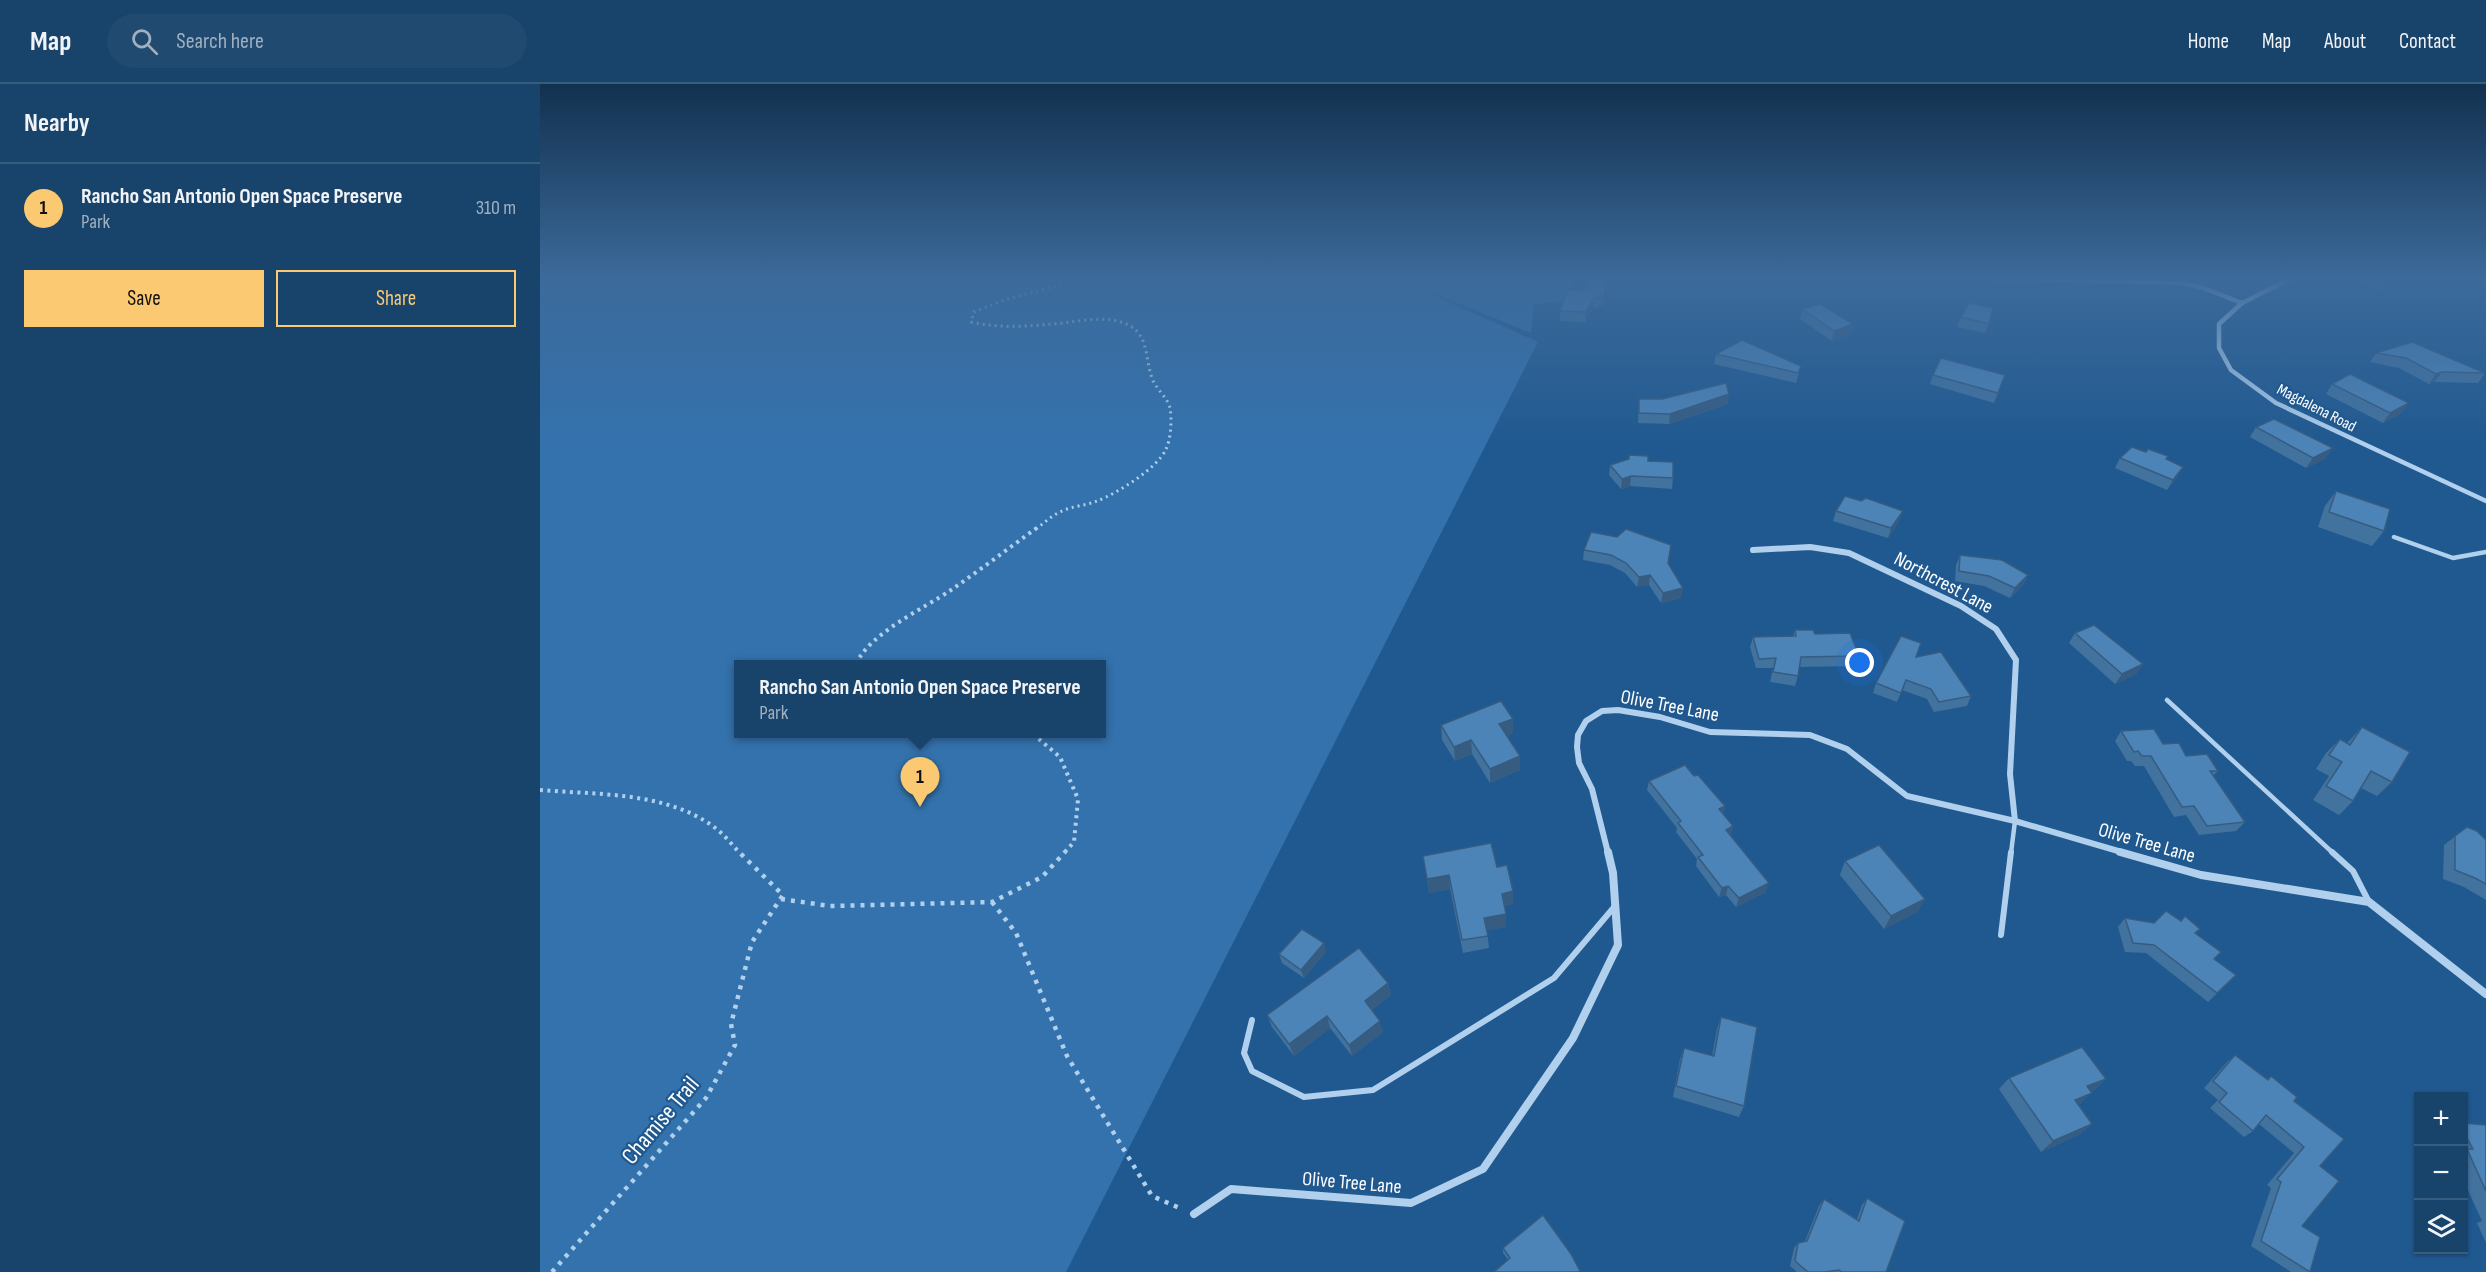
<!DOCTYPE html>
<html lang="en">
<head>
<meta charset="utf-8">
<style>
  :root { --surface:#18436b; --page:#214a71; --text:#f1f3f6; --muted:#9fb0c1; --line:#365c7e; --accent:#fac971 }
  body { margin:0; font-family:"Sofia Sans Condensed",sans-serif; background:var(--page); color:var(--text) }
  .controls { position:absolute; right:18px; bottom:18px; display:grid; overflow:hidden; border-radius:0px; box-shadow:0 2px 4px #0004 }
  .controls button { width:54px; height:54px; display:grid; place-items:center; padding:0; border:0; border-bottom:2px solid var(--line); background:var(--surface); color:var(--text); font:30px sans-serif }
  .you { position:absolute; left:1320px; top:579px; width:21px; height:21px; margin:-15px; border:4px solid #fff; border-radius:50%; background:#1a73e8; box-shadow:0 0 0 9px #1a73e833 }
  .badge { display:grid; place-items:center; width:39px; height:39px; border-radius:50%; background:var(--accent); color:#111; font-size:20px; font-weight:700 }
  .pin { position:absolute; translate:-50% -50px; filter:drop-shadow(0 2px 3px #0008) }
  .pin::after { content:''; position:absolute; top:32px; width:21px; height:18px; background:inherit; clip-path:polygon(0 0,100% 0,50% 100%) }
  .popup { position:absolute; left:194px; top:576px; width:372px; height:78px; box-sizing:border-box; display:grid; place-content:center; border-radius:0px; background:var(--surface); filter:drop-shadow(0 2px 4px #0005); font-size:20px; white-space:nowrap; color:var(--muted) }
  .popup b { font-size:22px; color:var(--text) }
  .popup::after { content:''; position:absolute; left:50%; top:100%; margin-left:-12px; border:12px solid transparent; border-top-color:var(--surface) }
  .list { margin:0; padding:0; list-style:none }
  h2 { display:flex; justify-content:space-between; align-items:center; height:78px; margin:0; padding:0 24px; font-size:26px }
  h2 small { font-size:20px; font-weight:400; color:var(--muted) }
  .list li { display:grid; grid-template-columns:39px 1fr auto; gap:18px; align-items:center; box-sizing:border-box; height:90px; padding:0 24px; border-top:2px solid var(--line) }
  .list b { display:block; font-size:22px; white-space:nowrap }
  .list p { margin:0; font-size:20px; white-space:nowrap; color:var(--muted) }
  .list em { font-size:20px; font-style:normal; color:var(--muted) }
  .actions { display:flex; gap:12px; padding:18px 24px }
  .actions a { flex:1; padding:14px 0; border:2px solid var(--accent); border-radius:0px; text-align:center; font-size:21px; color:var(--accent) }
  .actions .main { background:var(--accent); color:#111 }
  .icon { flex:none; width:33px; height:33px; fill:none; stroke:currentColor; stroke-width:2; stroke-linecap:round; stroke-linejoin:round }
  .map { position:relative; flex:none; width:1946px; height:1188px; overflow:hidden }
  header { display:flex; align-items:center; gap:36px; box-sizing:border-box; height:84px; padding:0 30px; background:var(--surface); border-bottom:2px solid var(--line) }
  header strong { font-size:28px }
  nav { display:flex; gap:33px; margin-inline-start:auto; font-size:21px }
  .search { width:420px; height:54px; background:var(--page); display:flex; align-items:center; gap:15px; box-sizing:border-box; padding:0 21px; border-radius:33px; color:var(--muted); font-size:22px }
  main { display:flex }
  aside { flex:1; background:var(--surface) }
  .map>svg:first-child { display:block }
  .green { fill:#3472ad; fill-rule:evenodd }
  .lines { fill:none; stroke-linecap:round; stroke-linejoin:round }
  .path-far2 { stroke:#b0d0ed; stroke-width:3; stroke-dasharray:2 4; stroke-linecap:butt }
  .path-far1 { stroke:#b0d0ed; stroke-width:4; stroke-dasharray:3 4.5; stroke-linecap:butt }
  .path { stroke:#b0d0ed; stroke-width:4.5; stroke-dasharray:4 6; stroke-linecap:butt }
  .service-far1 { stroke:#b0d0ed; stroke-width:4.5 }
  .service { stroke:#b0d0ed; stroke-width:6 }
  .minor-far2 { stroke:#b0d0ed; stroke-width:4.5 }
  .minor-far1 { stroke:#b0d0ed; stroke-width:6 }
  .minor { stroke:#b0d0ed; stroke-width:8 }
  .wall { fill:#42729e }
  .shaded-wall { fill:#365c81 }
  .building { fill:#4d84b8; stroke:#365c81; stroke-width:1.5 }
  .labels { text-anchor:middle; stroke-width:4.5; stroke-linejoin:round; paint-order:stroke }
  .far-street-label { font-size:16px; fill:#fff; stroke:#20598f }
  .street-label { font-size:20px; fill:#fff; stroke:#20598f }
  .near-street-label { font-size:24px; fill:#fff; stroke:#20598f }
</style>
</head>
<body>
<header>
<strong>Map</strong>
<div class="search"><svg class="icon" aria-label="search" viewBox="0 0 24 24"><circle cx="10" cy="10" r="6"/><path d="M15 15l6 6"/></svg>Search here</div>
<nav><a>Home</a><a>Map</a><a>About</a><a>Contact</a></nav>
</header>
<main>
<aside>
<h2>Nearby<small></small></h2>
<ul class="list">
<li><span class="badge">1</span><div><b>Rancho San Antonio Open Space Preserve</b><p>Park</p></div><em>310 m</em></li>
</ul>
<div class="actions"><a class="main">Save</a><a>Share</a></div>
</aside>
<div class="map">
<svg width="1946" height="1188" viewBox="0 0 1946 1188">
  <rect width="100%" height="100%" fill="#20598f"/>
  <g class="green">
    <path d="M 0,194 L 914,194 L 890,210 L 998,258 L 526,1188 L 0,1188 ZM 562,580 L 562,650 L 198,650 L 198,580 Z"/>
    <path d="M 918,194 L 1031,194 L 1034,210 L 1024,217 L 994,220 L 991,249 L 894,209 Z"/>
  </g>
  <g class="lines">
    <path class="path-far2" d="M 496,445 C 503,440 510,433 518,429 C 530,422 545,422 557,417 C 576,410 618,384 626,365 C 631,355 632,336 630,324 C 628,314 615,304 612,294 C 604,271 610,247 581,238 C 562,232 541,237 522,239 C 491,242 462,245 431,238 L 434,228 L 461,217 L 545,194"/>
    <g class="path-far1">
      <path d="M 316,580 C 330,549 383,525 411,506 C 440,486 469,464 498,443"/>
      <path d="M 493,650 L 520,673 L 538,715 L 534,758 L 524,769"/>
      <path d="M 0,706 C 57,711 125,707 174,743 C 184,750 192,761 200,769"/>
    </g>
    <g class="path">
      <path d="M 241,815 L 290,822 L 452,818 L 502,793 L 525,768"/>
      <path d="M 452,818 L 476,849 L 527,972 L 612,1112 L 642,1125"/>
      <path d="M 12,1188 L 166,1014 L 195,961 L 191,940 L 212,858 L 243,811 L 199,768"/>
    </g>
    <g class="service-far1">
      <path d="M 1854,453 L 1913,474 L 1946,468"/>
      <path d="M 1627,616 L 1793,769"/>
      <path d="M 1471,769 L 1475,737"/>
    </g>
    <g class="service">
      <path d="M 1792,768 L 1813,787 L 1829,818"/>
      <path d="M 1461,851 L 1471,768"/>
      <path d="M 712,936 L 704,969 L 712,987 L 764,1013 L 833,1006 L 1014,894 L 1075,822"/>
    </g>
    <g class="minor-far2">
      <path d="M 1450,194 L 1641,199 L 1661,203 L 1702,219"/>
      <path d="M 1752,194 L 1702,219 L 1679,240 L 1679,264 L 1691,286 L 1736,319 L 1946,417"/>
    </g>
    <g class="minor-far1">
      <path d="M 1213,466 L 1270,463 L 1309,469 L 1421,522 L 1456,545 L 1476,576 L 1470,690 L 1475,737"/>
      <path d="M 1068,769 L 1052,705 L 1039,679 L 1037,663 L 1038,651 L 1046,637 L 1062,627 L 1078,626 L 1120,633 L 1170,648 L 1270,651 L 1307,665 L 1367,712 L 1475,737 L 1585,769"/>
    </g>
    <g class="minor">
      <path d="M 1580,768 L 1661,791 L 1829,818 L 1946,910"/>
      <path d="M 654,1130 L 691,1105 L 871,1119 L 943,1085 L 1033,954 L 1078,861 L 1073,789 L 1068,768"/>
    </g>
  </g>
  <g class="wall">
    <path d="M 1048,194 L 1068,194 L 1063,221 L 1059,221 L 1058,224 L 1053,223 L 1045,238 L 1020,237 L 1020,227 L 1043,207 Z"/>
    <path d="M 1821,194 L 1859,194 L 1838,206 L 1818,197 Z"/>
    <path d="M 1262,225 L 1313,240 L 1311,249 L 1292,257 L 1260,235 Z"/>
    <path d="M 1421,233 L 1449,240 L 1445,249 L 1417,243 Z"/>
    <path d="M 1836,269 L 1945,289 L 1938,299 L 1894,298 L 1889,300 L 1859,284 L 1830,278 Z"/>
    <path d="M 1176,270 L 1261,282 L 1256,299 L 1174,280 Z"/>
    <path d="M 1393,291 L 1465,291 L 1454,319 L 1390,300 Z"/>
    <path d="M 1792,300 L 1862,329 L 1843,339 L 1786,310 Z"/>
    <path d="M 1099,315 L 1188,320 L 1129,340 L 1098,339 Z"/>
    <path d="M 1716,343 L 1786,374 L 1766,384 L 1710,353 Z"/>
    <path d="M 1606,368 L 1643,383 L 1637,393 L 1627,406 L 1575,384 L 1580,374 Z"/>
    <path d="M 1089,371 L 1108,377 L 1133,394 L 1132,405 L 1090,402 L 1081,405 L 1069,391 L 1070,381 L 1089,376 Z"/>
    <path d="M 1796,407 L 1844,447 L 1832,462 L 1778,443 L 1785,422 Z"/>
    <path d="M 1321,417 L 1359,437 L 1348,454 L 1293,437 L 1296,427 Z"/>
    <path d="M 1044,466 L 1128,479 L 1141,514 L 1121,519 L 1109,501 L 1097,503 L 1085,489 L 1070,481 L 1043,476 Z"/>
    <path d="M 1420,471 L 1488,491 L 1483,501 L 1470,514 L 1444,502 L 1415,497 L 1416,481 Z"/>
    <path d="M 1255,546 L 1275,550 L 1319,572 L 1315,582 L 1259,583 L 1258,592 L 1255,602 L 1230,598 L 1233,584 L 1216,584 L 1210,563 L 1213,553 L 1253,552 Z"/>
    <path d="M 1535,549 L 1603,580 L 1596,590 L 1575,600 L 1529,559 Z"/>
    <path d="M 1376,573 L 1431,612 L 1427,622 L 1394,628 L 1387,615 L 1362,606 L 1357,618 L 1333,609 L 1336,599 Z"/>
    <path d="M 901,641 L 973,649 L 967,652 L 980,672 L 980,686 L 950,699 L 932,670 L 915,677 L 902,656 Z"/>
    <path d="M 1822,643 L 1852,698 L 1837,712 L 1821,704 L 1813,717 L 1799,731 L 1773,716 L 1789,692 L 1776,685 L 1786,669 L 1800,655 L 1807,659 Z"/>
    <path d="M 1581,647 L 1623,660 L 1678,687 L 1673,692 L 1705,738 L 1696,747 L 1659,751 L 1646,731 L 1634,733 L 1604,682 L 1595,682 L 1591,677 L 1587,677 L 1575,657 Z"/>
    <path d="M 1154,692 L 1185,722 L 1183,730 L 1193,742 L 1190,751 L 1226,808 L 1196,823 L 1186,811 L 1179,813 L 1156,782 L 1157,775 L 1136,748 L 1137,744 L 1107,706 L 1109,697 Z"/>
    <path d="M 1927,743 L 1946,756 L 1946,816 L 1924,803 L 1903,795 L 1904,761 Z"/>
    <path d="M 883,772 L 957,783 L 973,820 L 965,822 L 966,843 L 947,846 L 949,864 L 923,869 L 910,805 L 889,809 Z"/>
    <path d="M 1305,777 L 1385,815 L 1377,828 L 1344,845 L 1300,791 Z"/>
    <path d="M 1585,834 L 1656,849 L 1674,875 L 1696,891 L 1668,918 L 1606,869 L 1585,868 L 1578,843 Z"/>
    <path d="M 786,868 L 764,894 L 742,879 L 739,870 Z"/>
    <path d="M 848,899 L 851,911 L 832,926 L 843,948 L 812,972 L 790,944 L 754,972 L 732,943 L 727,931 Z"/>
    <path d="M 1181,933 L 1204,1022 L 1199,1033 L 1133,1013 L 1140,975 L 1144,964 L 1172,972 L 1177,945 Z"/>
    <path d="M 1695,971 L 1727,995 L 1731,992 L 1754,1017 L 1780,1082 L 1762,1142 L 1770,1188 L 1751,1188 L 1711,1162 L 1731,1104 L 1727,1101 L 1754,1069 L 1719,1040 L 1713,1047 L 1704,1053 L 1670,1024 L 1678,1016 L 1664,1004 L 1687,978 Z"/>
    <path d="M 1469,994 L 1566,995 L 1554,1006 L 1551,1007 L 1540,1020 L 1538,1020 L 1552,1040 L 1540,1050 L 1501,1068 L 1459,1005 Z"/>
    <path d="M 1923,1039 L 1946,1041 L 1946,1159 L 1937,1139 L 1942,1137 L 1923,1095 Z"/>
    <path d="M 1327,1114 L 1346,1188 L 1257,1188 L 1250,1182 L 1254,1164 L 1258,1159 L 1265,1157 L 1279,1122 L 1284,1115 L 1317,1135 L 1322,1121 Z"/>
    <path d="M 963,1164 L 1040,1187 L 1040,1188 L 954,1188 L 968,1176 L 963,1169 Z"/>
  </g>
  <g class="shaded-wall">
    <path d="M 1067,194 L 1068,194 L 1068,197 L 1063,221 L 1064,212 Z"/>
    <path d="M 1849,194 L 1859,194 L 1838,206 L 1845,196 Z"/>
    <path d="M 1053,214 L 1053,223 L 1045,238 L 1046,228 Z"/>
    <path d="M 1313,240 L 1311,249 L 1292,257 L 1294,247 Z"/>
    <path d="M 1902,288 L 1894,298 L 1889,300 L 1896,290 Z"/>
    <path d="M 1189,310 L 1188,320 L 1129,340 L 1130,330 Z"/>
    <path d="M 1869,319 L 1862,329 L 1843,339 L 1850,329 Z"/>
    <path d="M 1793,364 L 1786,374 L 1766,384 L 1773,374 Z"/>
    <path d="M 1643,383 L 1637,393 L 1627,406 L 1633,396 Z"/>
    <path d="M 1091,392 L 1090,402 L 1081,405 L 1082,395 Z"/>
    <path d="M 1363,427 L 1359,437 L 1348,454 L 1351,444 Z"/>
    <path d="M 1110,491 L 1109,501 L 1097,503 L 1099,493 Z"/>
    <path d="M 1488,491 L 1483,501 L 1470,514 L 1475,504 Z"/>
    <path d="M 1143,504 L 1141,514 L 1121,519 L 1123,509 Z"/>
    <path d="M 1603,580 L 1596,590 L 1575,600 L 1582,590 Z"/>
    <path d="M 973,635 L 973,649 L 959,655 L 959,640 Z"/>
    <path d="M 931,656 L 932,670 L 915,677 L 914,663 Z"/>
    <path d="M 980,672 L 980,686 L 950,699 L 950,685 Z"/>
    <path d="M 1185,722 L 1183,731 L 1179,725 Z"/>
    <path d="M 1193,742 L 1190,751 L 1186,746 Z"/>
    <path d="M 909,791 L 910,805 L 889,809 L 887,795 Z"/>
    <path d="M 1229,799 L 1226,808 L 1196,823 L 1199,814 Z"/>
    <path d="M 1188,802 L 1186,811 L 1179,813 L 1182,804 Z"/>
    <path d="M 973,807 L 973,820 L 962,823 L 962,810 Z"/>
    <path d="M 1385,815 L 1377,828 L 1344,845 L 1351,832 Z"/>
    <path d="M 966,830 L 966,843 L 945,847 L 944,834 Z"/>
    <path d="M 784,859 L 786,868 L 764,894 L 761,886 Z"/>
    <path d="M 848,899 L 851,911 L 828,929 L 825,917 Z"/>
    <path d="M 787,932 L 790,944 L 754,972 L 749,960 Z"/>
    <path d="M 840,937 L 843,948 L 812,972 L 809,961 Z"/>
    <path d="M 1566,995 L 1554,1006 L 1535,1013 L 1547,1002 Z"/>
    <path d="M 1552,1009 L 1540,1020 L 1523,1027 L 1535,1016 Z"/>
    <path d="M 1552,1040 L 1540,1050 L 1501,1068 L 1513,1057 Z"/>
  </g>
  <g class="building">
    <path d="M 1048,194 L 1067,194 L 1064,212 L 1059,211 L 1058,214 L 1053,214 L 1046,228 L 1020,227 L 1028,205 L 1043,207 Z"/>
    <path d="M 1838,194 L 1849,194 L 1845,196 Z"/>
    <path d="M 1429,219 L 1453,224 L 1449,240 L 1421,233 Z"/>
    <path d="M 1280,220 L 1313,240 L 1294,247 L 1262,225 Z"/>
    <path d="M 1202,256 L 1261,282 L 1258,289 L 1176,270 Z"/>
    <path d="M 1872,258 L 1945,289 L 1902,288 L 1896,290 L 1866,274 L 1836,269 Z"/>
    <path d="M 1401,274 L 1465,291 L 1458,309 L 1393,291 Z"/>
    <path d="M 1810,290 L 1869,319 L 1850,329 L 1792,300 Z"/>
    <path d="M 1186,299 L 1189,310 L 1130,330 L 1099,329 L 1099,315 L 1122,315 Z"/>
    <path d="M 1734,335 L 1793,364 L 1773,374 L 1716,343 Z"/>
    <path d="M 1592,363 L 1606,368 L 1608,365 L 1628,372 L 1626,375 L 1643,383 L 1633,396 L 1580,374 Z"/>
    <path d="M 1089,371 L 1108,372 L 1108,377 L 1133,378 L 1133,394 L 1091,392 L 1082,395 L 1070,381 L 1089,375 Z"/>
    <path d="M 1796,407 L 1850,425 L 1844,447 L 1789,428 Z"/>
    <path d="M 1305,412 L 1321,417 L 1326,414 L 1363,427 L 1351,444 L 1296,427 Z"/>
    <path d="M 1086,445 L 1131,461 L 1128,479 L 1143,504 L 1123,509 L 1110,491 L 1099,493 L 1086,479 L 1071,471 L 1044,466 L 1051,448 L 1077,453 Z"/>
    <path d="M 1420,471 L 1462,476 L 1488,491 L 1475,504 L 1449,492 L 1419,487 Z"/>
    <path d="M 1554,541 L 1603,580 L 1582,590 L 1535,549 Z"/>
    <path d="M 1255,546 L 1273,546 L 1275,550 L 1310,549 L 1319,572 L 1261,573 L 1258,592 L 1233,588 L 1236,574 L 1219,575 L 1213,553 L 1256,552 Z"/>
    <path d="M 1361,552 L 1381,559 L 1376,573 L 1401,568 L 1431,612 L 1399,618 L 1391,605 L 1366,596 L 1361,609 L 1336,599 Z"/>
    <path d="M 961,617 L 973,635 L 959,640 L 980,672 L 950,685 L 931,656 L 914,663 L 901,641 Z"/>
    <path d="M 1822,643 L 1870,668 L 1852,698 L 1831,687 L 1813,717 L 1786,702 L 1802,678 L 1789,671 L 1800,655 L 1810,661 Z"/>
    <path d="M 1614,645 L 1623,660 L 1639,659 L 1646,672 L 1667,670 L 1678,687 L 1670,687 L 1705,738 L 1667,742 L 1654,722 L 1642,723 L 1611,672 L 1602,672 L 1598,667 L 1594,668 L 1581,647 Z"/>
    <path d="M 1145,681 L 1154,692 L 1158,691 L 1185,722 L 1179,725 L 1193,742 L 1186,746 L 1229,799 L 1199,814 L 1188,802 L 1182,804 L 1158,773 L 1163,771 L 1138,739 L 1141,737 L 1109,697 Z"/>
    <path d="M 1927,743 L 1937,747 L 1946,756 L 1946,800 L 1935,794 L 1915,786 L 1915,752 Z"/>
    <path d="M 951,759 L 957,783 L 967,781 L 973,807 L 962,810 L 966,830 L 944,834 L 948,852 L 922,856 L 909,791 L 887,795 L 883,772 Z"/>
    <path d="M 1339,761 L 1385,815 L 1351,832 L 1305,777 Z"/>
    <path d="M 1626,827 L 1641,837 L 1645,832 L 1660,845 L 1655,849 L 1681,868 L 1674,875 L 1696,891 L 1677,909 L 1614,861 L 1593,859 L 1585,834 L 1614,839 Z"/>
    <path d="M 762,845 L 784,859 L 761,886 L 739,870 Z"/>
    <path d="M 819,864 L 848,899 L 825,917 L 840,937 L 809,961 L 787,932 L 749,960 L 727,931 Z"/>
    <path d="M 1181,933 L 1217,943 L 1204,1022 L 1136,1002 L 1144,964 L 1174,972 Z"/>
    <path d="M 1542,963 L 1566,995 L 1547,1002 L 1552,1009 L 1535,1016 L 1552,1040 L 1513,1057 L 1469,994 Z"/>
    <path d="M 1695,971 L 1728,996 L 1731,992 L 1757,1013 L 1754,1017 L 1804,1055 L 1780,1082 L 1799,1097 L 1762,1142 L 1780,1153 L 1770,1188 L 1721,1157 L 1741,1098 L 1737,1095 L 1764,1063 L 1726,1031 L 1713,1047 L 1679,1018 L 1687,1009 L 1673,997 Z"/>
    <path d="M 1923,1039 L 1946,1041 L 1946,1107 L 1927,1065 L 1933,1065 L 1923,1047 Z"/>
    <path d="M 1327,1114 L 1365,1137 L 1346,1188 L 1302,1188 L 1299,1186 L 1285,1188 L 1268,1188 L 1255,1177 L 1258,1159 L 1267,1157 L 1284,1115 L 1319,1137 Z"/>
    <path d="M 1003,1131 L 1031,1170 L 1040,1187 L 1038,1188 L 954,1188 L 970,1174 L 963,1164 Z"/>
  </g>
  <linearGradient id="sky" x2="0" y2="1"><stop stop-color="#12314f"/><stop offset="0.54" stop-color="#3c6a9b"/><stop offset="1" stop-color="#3c6a9b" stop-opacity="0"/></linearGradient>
  <rect width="1946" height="360" fill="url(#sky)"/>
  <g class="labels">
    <g class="far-street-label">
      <text transform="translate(1777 323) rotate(27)" y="6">Magdalena Road</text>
    </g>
    <g class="street-label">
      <text transform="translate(1404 498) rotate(28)" y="7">Northcrest Lane</text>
      <text transform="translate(1130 621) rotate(11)" y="7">Olive Tree Lane</text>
      <text transform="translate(1607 758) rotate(16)" y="7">Olive Tree Lane</text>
      <text transform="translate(812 1098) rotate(5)" y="7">Olive Tree Lane</text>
    </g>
    <g class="near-street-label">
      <text transform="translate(120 1036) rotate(-50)" y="8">Chamise Trail</text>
    </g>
  </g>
</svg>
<div class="controls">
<button>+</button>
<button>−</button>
<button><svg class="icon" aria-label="layers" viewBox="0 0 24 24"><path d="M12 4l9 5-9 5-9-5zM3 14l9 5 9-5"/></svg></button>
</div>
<div class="you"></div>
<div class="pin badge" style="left:380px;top:723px">1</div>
<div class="popup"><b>Rancho San Antonio Open Space Preserve</b>Park</div>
</div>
</main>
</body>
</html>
